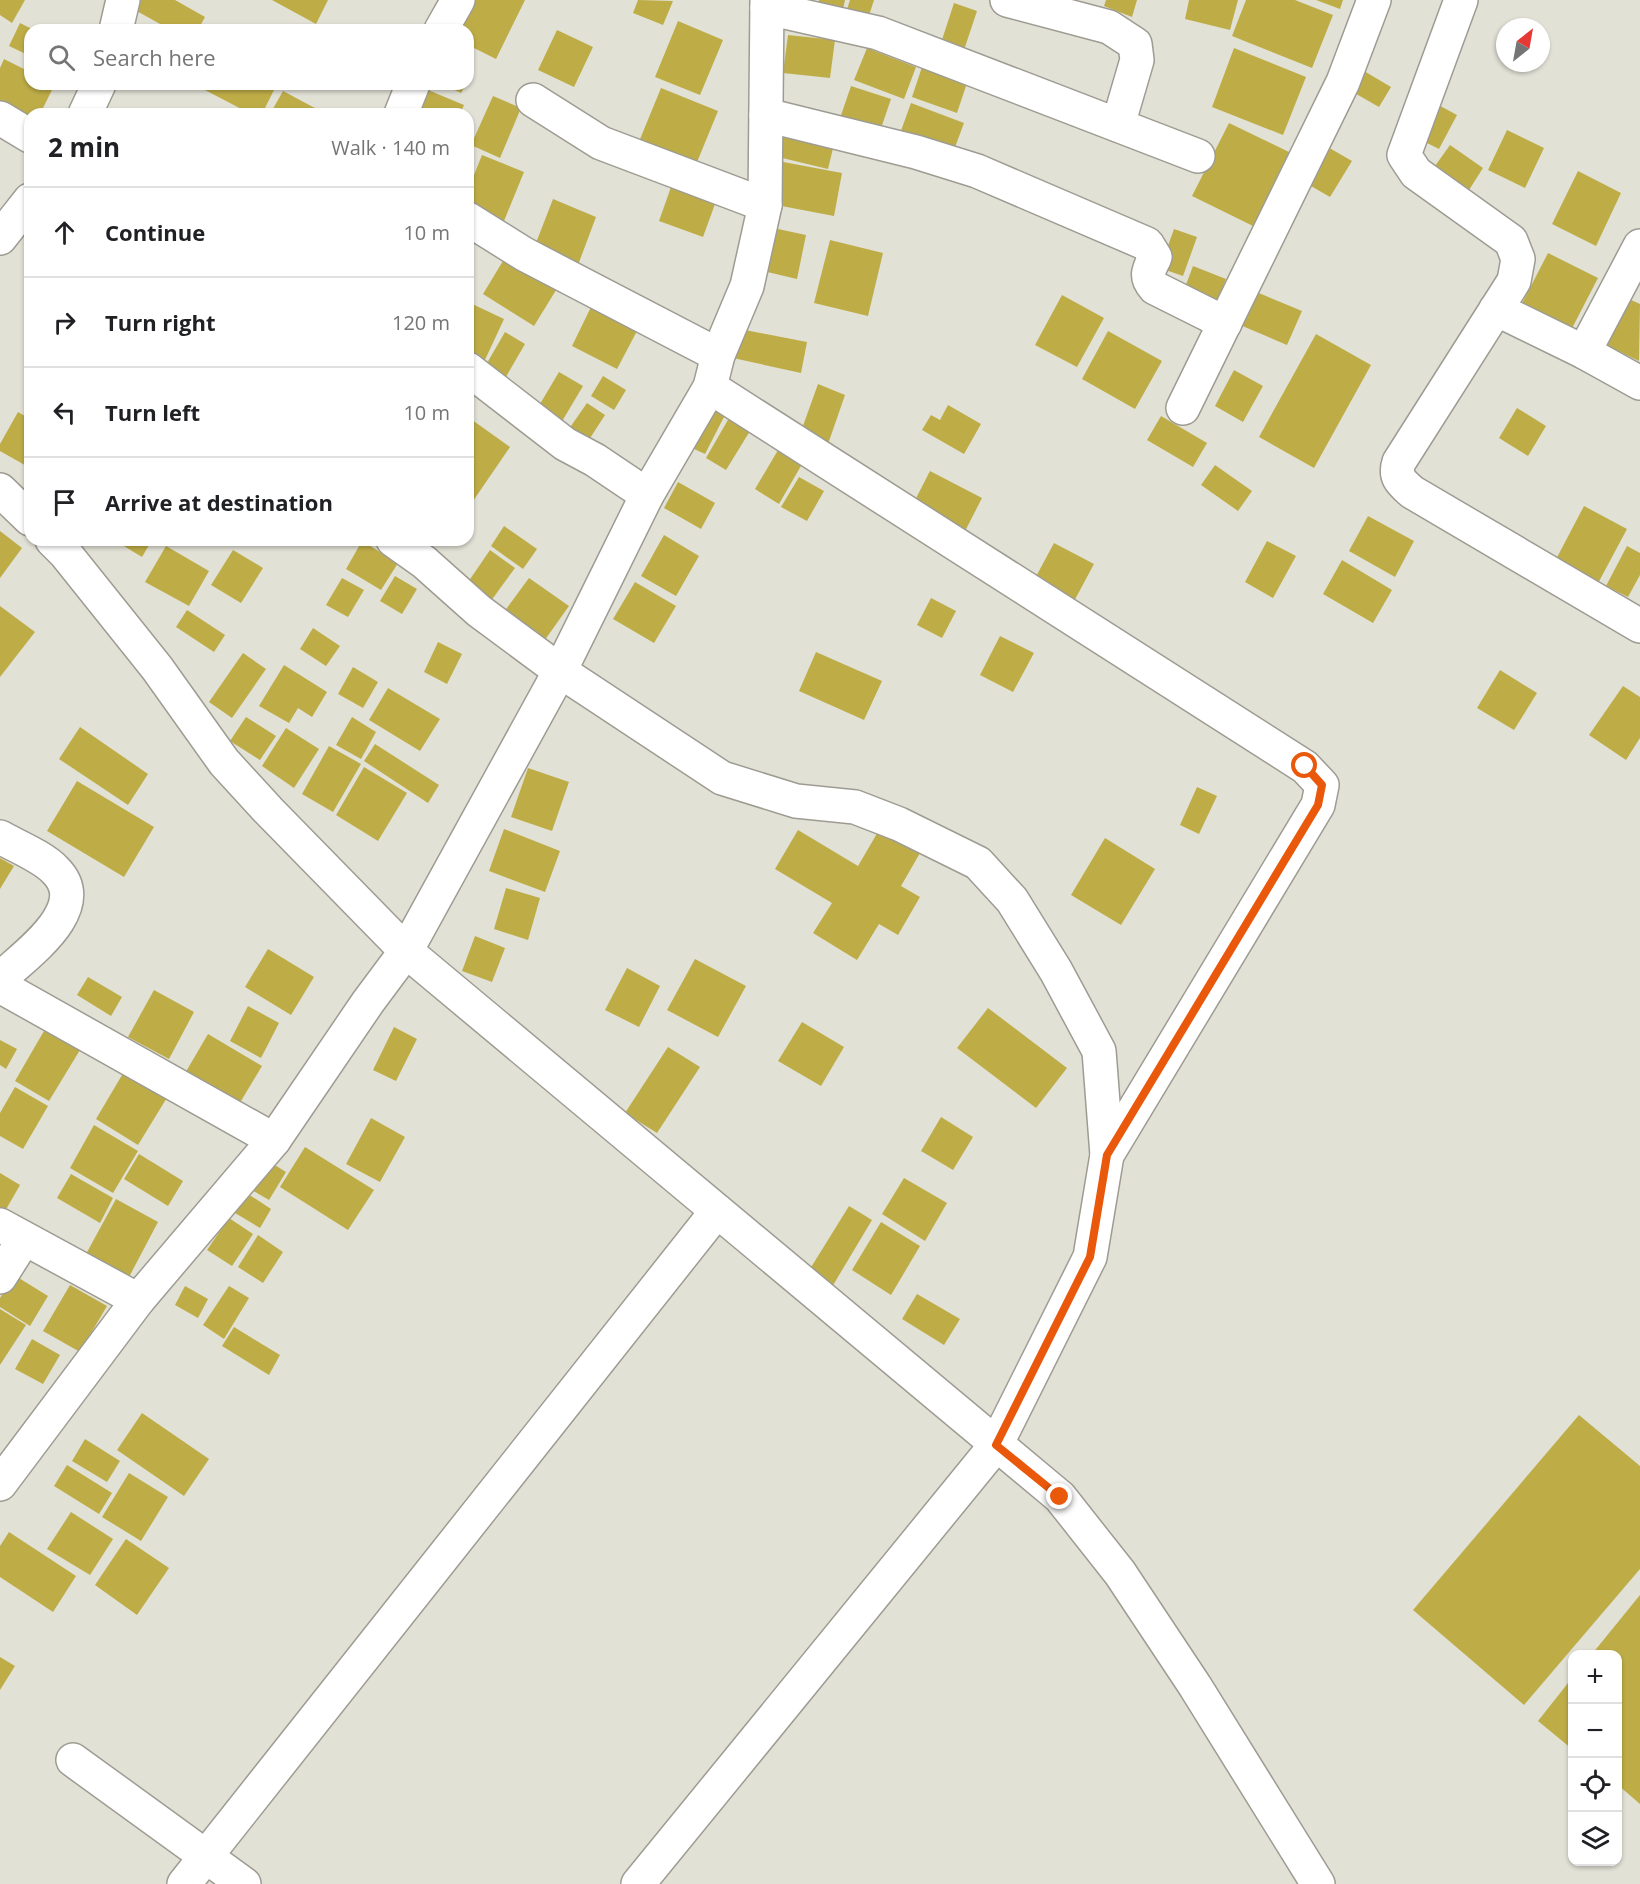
<!DOCTYPE html>
<html lang="en">
<head>
<meta charset="utf-8">
<style>
  :root { --surface:#fff; --page:#f2f2f2; --text:#202124; --muted:#757577; --line:#e0e0e0 }
  body { margin:0; font-family:"Open Sans",sans-serif; background:var(--page); color:var(--text) }
  .controls { position:absolute; right:18px; bottom:18px; display:grid; overflow:hidden; border-radius:12px; box-shadow:0 2px 4px #0004 }
  .controls button { width:54px; height:54px; display:grid; place-items:center; padding:0; border:0; border-bottom:2px solid var(--line); background:var(--surface); color:var(--text); font:30px sans-serif }
  .compass { position:absolute; left:1496px; top:18px; width:54px; height:54px; border-radius:50%; background:var(--surface); box-shadow:0 2px 4px #0004; rotate:31deg }
  .stop { position:absolute; width:18px; height:18px; margin:-14px; border:4px solid #ea580c; border-radius:50%; background:#fff }
  .stop.end { background:#ea580c; border-color:#fff; box-shadow:0 2px 6px #0008 }
  .list { margin:0; padding:0; list-style:none }
  h2 { display:flex; justify-content:space-between; align-items:center; height:78px; margin:0; padding:0 24px; font-size:26px }
  h2 small { font-size:20px; font-weight:400; color:var(--muted) }
  .list li { display:grid; grid-template-columns:39px 1fr auto; gap:18px; align-items:center; box-sizing:border-box; height:90px; padding:0 24px; border-top:2px solid var(--line) }
  .list b { display:block; font-size:22px; white-space:nowrap }
  .list em { font-size:20px; font-style:normal; color:var(--muted) }
  .icon { flex:none; width:33px; height:33px; fill:none; stroke:currentColor; stroke-width:2; stroke-linecap:round; stroke-linejoin:round }
  .map { position:relative; flex:none; width:1640px; height:1884px; overflow:hidden }
  .search { position:absolute; background:var(--surface); box-shadow:0 2px 4px #0004; left:24px; top:24px; width:450px; height:66px; display:flex; align-items:center; gap:15px; box-sizing:border-box; padding:0 21px; border-radius:18px; color:var(--muted); font-size:22px }
  .panel { position:absolute; background:var(--surface); box-shadow:0 2px 4px #0004; left:24px; top:108px; width:450px; height:438px; border-radius:18px }
  .map>svg:first-child { display:block }
  .building { fill:#bead47 }
  .lines { fill:none; stroke-linecap:round; stroke-linejoin:round }
  .minor-casing { stroke:#9e9c92; stroke-width:36 }
  .minor { stroke:#fff; stroke-width:33 }
  .route { stroke:#ea580c; stroke-width:8 }
</style>
</head>
<body>
<div class="map">
<svg width="1640" height="1884" viewBox="0 0 1640 1884">
  <rect width="100%" height="100%" fill="#e2e1d6"/>
  <g class="building">
    <path d="M 0,0 L 25,0 L 12,23 L 0,15 Z"/>
    <path d="M 138,0 L 175,0 L 205,17 L 198,30 L 171,30 L 133,9 Z"/>
    <path d="M 272,0 L 328,0 L 316,24 Z"/>
    <path d="M 468,0 L 525,0 L 496,59 L 468,45 L 468,30 L 453,30 Z"/>
    <path d="M 638,0 L 673,1 L 663,25 L 633,13 Z"/>
    <path d="M 819,0 L 845,0 L 841,19 L 817,14 Z"/>
    <path d="M 850,0 L 874,0 L 866,25 L 844,19 Z"/>
    <path d="M 1106,0 L 1137,0 L 1132,17 L 1104,6 Z"/>
    <path d="M 1189,0 L 1238,0 L 1230,30 L 1185,19 Z"/>
    <path d="M 1246,0 L 1295,0 L 1333,15 L 1312,68 L 1232,36 Z"/>
    <path d="M 1316,0 L 1343,0 L 1340,9 Z"/>
    <path d="M 954,3 L 977,11 L 961,59 L 938,52 Z"/>
    <path d="M 678,21 L 723,40 L 700,95 L 655,77 Z"/>
    <path d="M 20,23 L 34,30 L 30,30 L 30,56 L 9,46 Z"/>
    <path d="M 557,30 L 593,47 L 574,87 L 538,70 Z"/>
    <path d="M 788,35 L 835,40 L 830,78 L 783,73 Z"/>
    <path d="M 867,48 L 916,67 L 904,99 L 854,80 Z"/>
    <path d="M 1234,48 L 1306,77 L 1283,135 L 1212,107 Z"/>
    <path d="M 4,59 L 30,72 L 30,84 L 55,84 L 40,114 L 30,114 L 30,121 L 0,106 L 0,68 Z"/>
    <path d="M 922,67 L 967,83 L 957,113 L 912,97 Z"/>
    <path d="M 1364,71 L 1391,87 L 1379,107 L 1351,91 Z"/>
    <path d="M 206,84 L 277,84 L 262,114 L 251,114 L 203,89 Z"/>
    <path d="M 442,84 L 466,84 L 461,93 Z"/>
    <path d="M 851,86 L 891,99 L 878,137 L 838,124 Z"/>
    <path d="M 661,88 L 718,111 L 695,167 L 638,144 Z"/>
    <path d="M 428,90 L 464,105 L 460,114 L 418,114 Z"/>
    <path d="M 283,91 L 326,114 L 270,114 Z"/>
    <path d="M 493,96 L 521,108 L 500,158 L 471,145 Z"/>
    <path d="M 1433,102 L 1457,115 L 1439,149 L 1415,137 Z"/>
    <path d="M 911,103 L 964,123 L 951,158 L 898,139 Z"/>
    <path d="M 1229,123 L 1289,152 L 1253,226 L 1192,196 Z"/>
    <path d="M 786,127 L 835,140 L 828,169 L 778,157 Z"/>
    <path d="M 1507,130 L 1544,148 L 1525,188 L 1488,170 Z"/>
    <path d="M 1450,145 L 1483,168 L 1469,190 L 1435,166 Z"/>
    <path d="M 1326,146 L 1352,161 L 1330,197 L 1304,182 Z"/>
    <path d="M 482,155 L 524,172 L 504,221 L 468,206 L 468,190 Z"/>
    <path d="M 778,161 L 842,173 L 834,216 L 771,204 Z"/>
    <path d="M 1578,171 L 1621,193 L 1596,246 L 1552,224 Z"/>
    <path d="M 671,187 L 715,204 L 703,237 L 659,221 Z"/>
    <path d="M 553,199 L 596,217 L 578,265 L 534,248 Z"/>
    <path d="M 764,226 L 806,235 L 797,279 L 755,269 Z"/>
    <path d="M 1174,229 L 1197,237 L 1183,276 L 1160,268 Z"/>
    <path d="M 830,240 L 883,253 L 868,316 L 814,303 Z"/>
    <path d="M 509,251 L 561,282 L 534,326 L 483,294 Z"/>
    <path d="M 1548,253 L 1598,278 L 1568,336 L 1518,311 Z"/>
    <path d="M 1193,266 L 1226,279 L 1217,302 L 1184,290 Z"/>
    <path d="M 1254,291 L 1302,311 L 1287,345 L 1240,325 Z"/>
    <path d="M 1062,295 L 1104,318 L 1077,367 L 1035,345 Z"/>
    <path d="M 1629,299 L 1640,304 L 1639,361 L 1606,345 Z"/>
    <path d="M 468,302 L 504,319 L 484,362 L 468,355 Z"/>
    <path d="M 591,307 L 637,331 L 617,369 L 572,346 Z"/>
    <path d="M 740,329 L 807,342 L 801,373 L 733,358 Z"/>
    <path d="M 1108,331 L 1162,361 L 1135,409 L 1082,379 Z"/>
    <path d="M 505,332 L 525,344 L 503,382 L 483,370 Z"/>
    <path d="M 1316,334 L 1371,365 L 1314,468 L 1259,437 Z"/>
    <path d="M 1234,370 L 1263,386 L 1243,422 L 1215,406 Z"/>
    <path d="M 559,372 L 583,386 L 561,423 L 537,409 Z"/>
    <path d="M 603,376 L 626,390 L 614,410 L 591,396 Z"/>
    <path d="M 818,384 L 845,395 L 827,447 L 799,437 Z"/>
    <path d="M 587,403 L 605,415 L 583,449 L 564,436 Z"/>
    <path d="M 948,405 L 981,424 L 964,454 L 922,430 L 931,415 L 940,420 Z"/>
    <path d="M 713,408 L 725,415 L 705,454 L 692,448 Z"/>
    <path d="M 1517,408 L 1546,426 L 1528,456 L 1499,438 Z"/>
    <path d="M 18,412 L 30,419 L 30,468 L 0,451 L 0,444 Z"/>
    <path d="M 1161,416 L 1207,443 L 1193,467 L 1147,440 Z"/>
    <path d="M 468,417 L 510,447 L 473,501 L 468,498 Z"/>
    <path d="M 729,418 L 750,431 L 726,470 L 706,458 Z"/>
    <path d="M 781,445 L 805,459 L 779,504 L 755,489 Z"/>
    <path d="M 1215,465 L 1252,491 L 1238,511 L 1201,485 Z"/>
    <path d="M 930,471 L 982,498 L 962,537 L 910,510 Z"/>
    <path d="M 799,477 L 824,491 L 807,521 L 781,507 Z"/>
    <path d="M 678,482 L 715,503 L 701,529 L 664,508 Z"/>
    <path d="M 1584,506 L 1627,529 L 1596,587 L 1553,565 Z"/>
    <path d="M 1368,516 L 1414,541 L 1395,577 L 1349,551 Z"/>
    <path d="M 504,526 L 537,549 L 523,569 L 491,546 Z"/>
    <path d="M 0,531 L 22,548 L 0,578 Z"/>
    <path d="M 664,535 L 699,556 L 676,596 L 641,576 Z"/>
    <path d="M 114,540 L 152,540 L 142,557 Z"/>
    <path d="M 362,541 L 398,563 L 381,590 L 346,569 Z"/>
    <path d="M 1267,541 L 1296,556 L 1273,598 L 1245,582 Z"/>
    <path d="M 1054,543 L 1094,564 L 1072,605 L 1032,584 Z"/>
    <path d="M 166,546 L 209,571 L 189,606 L 145,582 Z"/>
    <path d="M 1627,546 L 1640,553 L 1640,575 L 1628,597 L 1606,586 Z"/>
    <path d="M 233,550 L 263,568 L 241,603 L 211,585 Z"/>
    <path d="M 490,550 L 515,568 L 488,605 L 464,588 Z"/>
    <path d="M 1342,560 L 1392,590 L 1373,623 L 1323,594 Z"/>
    <path d="M 395,576 L 417,589 L 402,614 L 380,601 Z"/>
    <path d="M 342,578 L 364,590 L 348,617 L 326,605 Z"/>
    <path d="M 529,578 L 569,606 L 542,644 L 501,616 Z"/>
    <path d="M 635,582 L 676,606 L 654,643 L 613,619 Z"/>
    <path d="M 931,598 L 956,611 L 942,638 L 917,625 Z"/>
    <path d="M 0,606 L 35,632 L 0,677 Z"/>
    <path d="M 187,610 L 225,635 L 214,652 L 176,627 Z"/>
    <path d="M 313,628 L 340,646 L 326,666 L 300,649 Z"/>
    <path d="M 1000,636 L 1034,653 L 1013,692 L 980,675 Z"/>
    <path d="M 438,642 L 462,654 L 447,684 L 424,672 Z"/>
    <path d="M 816,652 L 882,681 L 864,720 L 799,691 Z"/>
    <path d="M 243,653 L 266,669 L 232,718 L 209,702 Z"/>
    <path d="M 284,665 L 327,692 L 312,717 L 298,708 L 289,723 L 259,706 Z"/>
    <path d="M 353,667 L 378,682 L 363,708 L 338,694 Z"/>
    <path d="M 1500,670 L 1537,693 L 1514,730 L 1477,708 Z"/>
    <path d="M 1623,686 L 1640,697 L 1640,738 L 1626,760 L 1589,735 Z"/>
    <path d="M 388,688 L 440,719 L 420,751 L 369,720 Z"/>
    <path d="M 246,717 L 276,736 L 260,760 L 230,741 Z"/>
    <path d="M 352,717 L 376,732 L 361,759 L 336,745 Z"/>
    <path d="M 80,727 L 148,774 L 128,805 L 59,759 Z"/>
    <path d="M 286,728 L 319,749 L 294,788 L 262,766 Z"/>
    <path d="M 375,744 L 439,785 L 428,803 L 364,761 Z"/>
    <path d="M 329,746 L 361,764 L 333,812 L 302,794 Z"/>
    <path d="M 364,767 L 407,793 L 378,841 L 336,815 Z"/>
    <path d="M 528,768 L 569,782 L 552,831 L 511,817 Z"/>
    <path d="M 77,781 L 154,827 L 124,877 L 47,831 Z"/>
    <path d="M 1197,787 L 1217,796 L 1199,834 L 1180,825 Z"/>
    <path d="M 504,829 L 560,851 L 545,892 L 489,871 Z"/>
    <path d="M 798,830 L 858,866 L 879,830 L 920,853 L 901,886 L 920,897 L 898,935 L 879,924 L 857,960 L 813,933 L 832,903 L 775,869 Z"/>
    <path d="M 1105,838 L 1155,869 L 1121,925 L 1071,895 Z"/>
    <path d="M 0,858 L 14,866 L 0,889 Z"/>
    <path d="M 506,888 L 540,898 L 528,940 L 494,929 Z"/>
    <path d="M 475,936 L 505,948 L 492,982 L 462,971 Z"/>
    <path d="M 268,949 L 314,977 L 291,1015 L 245,987 Z"/>
    <path d="M 695,959 L 746,986 L 718,1037 L 667,1010 Z"/>
    <path d="M 627,968 L 660,986 L 639,1027 L 605,1010 Z"/>
    <path d="M 88,977 L 122,997 L 111,1016 L 77,995 Z"/>
    <path d="M 154,990 L 194,1012 L 169,1059 L 128,1037 Z"/>
    <path d="M 248,1006 L 279,1023 L 261,1058 L 230,1041 Z"/>
    <path d="M 988,1008 L 1067,1068 L 1036,1108 L 957,1048 Z"/>
    <path d="M 802,1022 L 844,1047 L 821,1086 L 778,1061 Z"/>
    <path d="M 48,1024 L 83,1045 L 49,1101 L 15,1081 Z"/>
    <path d="M 394,1027 L 417,1039 L 396,1081 L 373,1070 Z"/>
    <path d="M 208,1034 L 262,1066 L 238,1106 L 184,1075 Z"/>
    <path d="M 0,1040 L 17,1049 L 6,1069 L 0,1065 Z"/>
    <path d="M 668,1047 L 700,1067 L 657,1133 L 625,1113 Z"/>
    <path d="M 125,1070 L 168,1096 L 138,1145 L 96,1119 Z"/>
    <path d="M 15,1087 L 48,1106 L 23,1149 L 0,1136 L 0,1113 Z"/>
    <path d="M 941,1117 L 973,1137 L 953,1170 L 921,1151 Z"/>
    <path d="M 371,1118 L 405,1137 L 380,1182 L 346,1164 Z"/>
    <path d="M 94,1125 L 138,1151 L 113,1193 L 70,1168 Z"/>
    <path d="M 305,1147 L 374,1190 L 348,1230 L 280,1187 Z"/>
    <path d="M 139,1154 L 183,1181 L 168,1206 L 124,1179 Z"/>
    <path d="M 262,1157 L 286,1172 L 269,1200 L 245,1186 Z"/>
    <path d="M 0,1173 L 20,1185 L 4,1213 L 0,1210 Z"/>
    <path d="M 71,1174 L 113,1198 L 100,1223 L 57,1198 Z"/>
    <path d="M 904,1178 L 947,1203 L 925,1241 L 882,1214 Z"/>
    <path d="M 242,1190 L 271,1209 L 260,1228 L 230,1210 Z"/>
    <path d="M 116,1199 L 158,1222 L 129,1277 L 86,1254 Z"/>
    <path d="M 849,1206 L 872,1220 L 829,1292 L 805,1277 Z"/>
    <path d="M 229,1218 L 253,1234 L 232,1266 L 207,1250 Z"/>
    <path d="M 881,1222 L 920,1246 L 891,1295 L 852,1270 Z"/>
    <path d="M 258,1235 L 283,1252 L 263,1283 L 238,1267 Z"/>
    <path d="M 14,1275 L 48,1296 L 30,1326 L 0,1307 L 0,1298 Z"/>
    <path d="M 70,1285 L 107,1306 L 80,1352 L 43,1331 Z"/>
    <path d="M 185,1286 L 208,1299 L 198,1318 L 175,1305 Z"/>
    <path d="M 229,1286 L 249,1298 L 224,1339 L 203,1325 Z"/>
    <path d="M 917,1294 L 960,1319 L 944,1345 L 902,1319 Z"/>
    <path d="M 0,1309 L 26,1325 L 0,1365 Z"/>
    <path d="M 234,1327 L 280,1355 L 269,1375 L 222,1346 Z"/>
    <path d="M 32,1339 L 60,1355 L 43,1384 L 15,1369 Z"/>
    <path d="M 142,1413 L 209,1459 L 184,1496 L 117,1450 Z"/>
    <path d="M 1579,1415 L 1640,1466 L 1640,1569 L 1524,1705 L 1413,1610 Z"/>
    <path d="M 85,1439 L 120,1461 L 107,1482 L 72,1461 Z"/>
    <path d="M 67,1465 L 112,1493 L 99,1514 L 54,1486 Z"/>
    <path d="M 129,1473 L 168,1497 L 141,1541 L 102,1517 Z"/>
    <path d="M 71,1512 L 113,1539 L 90,1575 L 47,1549 Z"/>
    <path d="M 9,1532 L 76,1576 L 53,1612 L 0,1577 L 0,1546 Z"/>
    <path d="M 126,1539 L 169,1568 L 137,1615 L 95,1585 Z"/>
    <path d="M 1640,1595 L 1640,1804 L 1618,1785 L 1618,1654 L 1592,1654 Z"/>
    <path d="M 0,1657 L 15,1666 L 0,1690 Z"/>
    <path d="M 1572,1678 L 1572,1749 L 1538,1721 Z"/>
  </g>
  <g class="lines">
    <g class="minor-casing">
      <g id="minor">
        <path d="M 1007,0 L 1109,27 L 1135,44 L 1137,60 L 1118,125"/>
        <path d="M 1461,0 L 1404,155 L 1416,173 L 1511,241 L 1518,259 L 1514,281 L 1399,462 C 1394,477 1401,482 1412,492 L 1640,626"/>
        <path d="M 767,8 L 878,33 L 1198,156"/>
        <path d="M 116,30 L 123,0"/>
        <path d="M 441,30 L 458,0"/>
        <path d="M 533,100 L 601,143 L 765,205"/>
        <path d="M 85,114 L 99,84"/>
        <path d="M 401,114 L 413,84"/>
        <path d="M 766,115 L 916,152 L 977,171 L 1147,244 L 1155,257 C 1149,270 1144,276 1155,288 L 1225,323"/>
        <path d="M 0,118 L 30,136"/>
        <path d="M 468,219 L 524,254 L 718,355"/>
        <path d="M 0,238 L 30,200"/>
        <path d="M 1496,309 L 1584,352 L 1640,383"/>
        <path d="M 1584,352 L 1640,246"/>
        <path d="M 468,369 L 565,444 L 595,460 L 647,495"/>
        <path d="M 710,387 L 1305,767 L 1322,785 L 1318,805 L 1107,1155"/>
        <path d="M 1183,408 L 1343,82 L 1374,0"/>
        <path d="M 0,490 L 30,519"/>
        <path d="M 52,540 L 65,553 L 157,668 L 224,762 L 268,810 L 406,951 L 1060,1497 L 1120,1573 L 1195,1686 L 1318,1884"/>
        <path d="M 393,540 L 424,562 L 479,611 L 560,671 L 722,778 L 796,801 L 855,807 L 899,824 L 978,863 L 1012,900 L 1056,971 L 1099,1051 L 1107,1155 L 1090,1257 L 996,1445 L 638,1884"/>
        <path d="M 0,837 C 16,846 43,857 55,870 C 94,908 25,955 0,979"/>
        <path d="M 0,986 L 274,1140"/>
        <path d="M 0,1225 L 138,1300"/>
        <path d="M 0,1277 L 24,1239"/>
        <path d="M 0,1484 L 138,1300 L 274,1140 L 368,1002 L 406,951 L 560,671 L 647,495 L 710,387 L 718,355 L 747,286 L 765,205 L 767,0"/>
        <path d="M 73,1760 L 244,1884"/>
        <path d="M 184,1884 L 717,1211"/>
      </g>
    </g>
    <use href="#minor" class="minor"/>
  </g>
  <g class="lines">
    <path class="route" d="M 1060,1497 L 996,1445 L 1090,1257 L 1107,1155 L 1318,805 L 1322,785 L 1305,766"/>
  </g>
</svg>
<div class="controls">
<button>+</button>
<button>−</button>
<button><svg class="icon" aria-label="locate" viewBox="0 0 24 24"><circle cx="12" cy="12" r="6"/><path d="M12 2v4M12 18v4M2 12h4M18 12h4"/></svg></button>
<button><svg class="icon" aria-label="layers" viewBox="0 0 24 24"><path d="M12 4l9 5-9 5-9-5zM3 14l9 5 9-5"/></svg></button>
</div>
<svg class="compass" viewBox="-18 -18 36 36"><path d="M0-13l5 13h-10z" fill="#e53935"/><path d="M0 13l5-13h-10z" fill="#757577"/></svg>
<div class="stop" style="left:1305px;top:766px"></div>
<div class="stop end" style="left:1060px;top:1497px"></div>
<div class="search"><svg class="icon" aria-label="search" viewBox="0 0 24 24"><circle cx="10" cy="10" r="6"/><path d="M15 15l6 6"/></svg>Search here</div>
<section class="panel">
<h2>2 min<small>Walk · 140 m</small></h2>
<ul class="list">
<li><svg class="icon" aria-label="ahead" viewBox="0 0 24 24"><path d="M12 20V5M6 11l6-6 6 6"/></svg><div><b>Continue</b></div><em>10 m</em></li>
<li><svg class="icon" aria-label="right" viewBox="0 0 24 24"><path d="M7 20v-9h11M14 6l5 5-5 5"/></svg><div><b>Turn right</b></div><em>120 m</em></li>
<li><svg class="icon" aria-label="left" viewBox="0 0 24 24"><path d="M17 20v-9H6M10 6l-5 5 5 5"/></svg><div><b>Turn left</b></div><em>10 m</em></li>
<li><svg class="icon" aria-label="arrive" viewBox="0 0 24 24"><path d="M6 21V4h12l-3 4 3 4H6"/></svg><div><b>Arrive at destination</b></div></li>
</ul>
</section>
</div>
</body>
</html>
